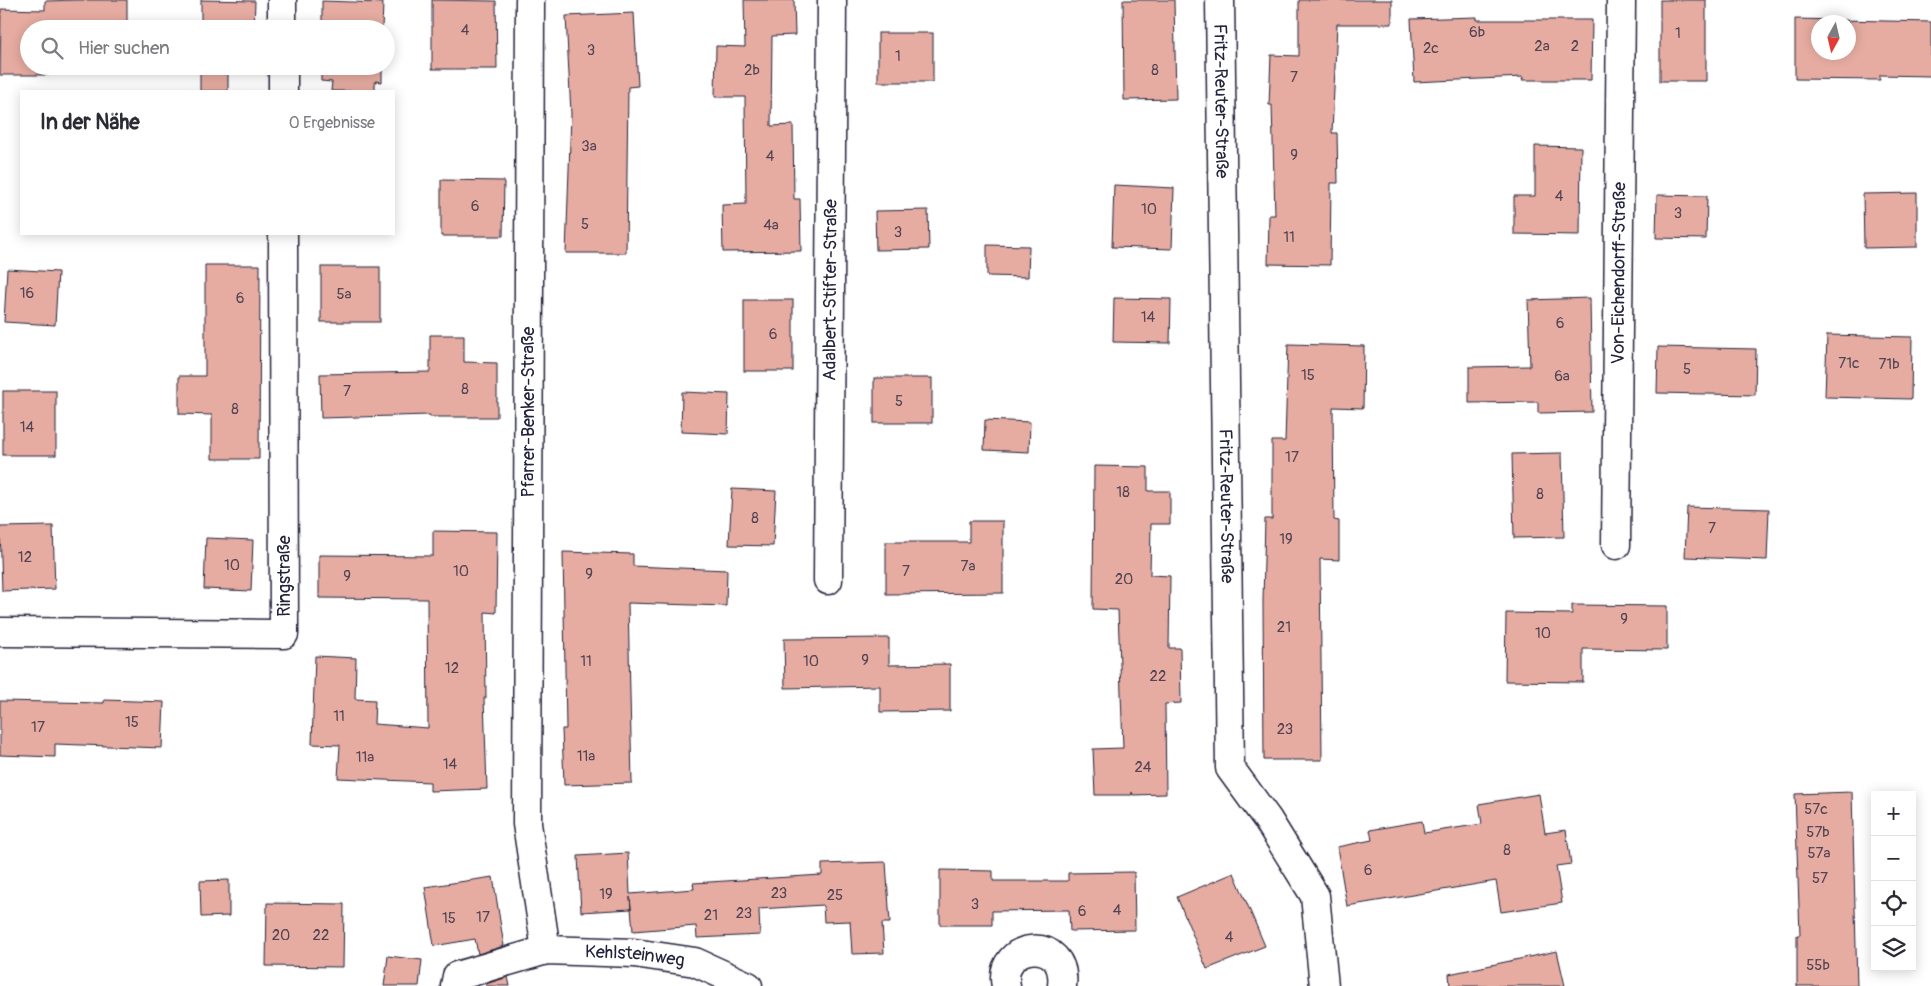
<!DOCTYPE html>
<html lang="de">
<head>
<meta charset="utf-8">
<style>
  :root { --surface:#fff; --page:#f2f2f3; --text:#2b2b33; --muted:#7c7c81; --line:#e1e1e2 }
  body { margin:0; font-family:Pangolin,sans-serif; background:var(--page); color:var(--text) }
  .controls { position:absolute; right:15px; bottom:15px; display:grid; overflow:hidden; border-radius:0px; box-shadow:0 2px 12px #0003 }
  .controls button { width:45px; height:45px; display:grid; place-items:center; padding:0; border:0; border-bottom:1px solid var(--line); background:var(--surface); color:var(--text); font:25px sans-serif }
  .compass { position:absolute; left:1811px; top:15px; width:45px; height:45px; border-radius:50%; background:var(--surface); box-shadow:0 2px 12px #0003; rotate:188deg }
  .list { margin:0; padding:0; list-style:none }
  h2 { display:flex; justify-content:space-between; align-items:center; height:65px; margin:0; padding:0 20px; font-size:21px }
  h2 small { font-size:16px; font-weight:400; color:var(--muted) }
  .icon { flex:none; width:28px; height:28px; fill:none; stroke:currentColor; stroke-width:2; stroke-linecap:round; stroke-linejoin:round }
  .map { position:relative; flex:none; width:1931px; height:986px; overflow:hidden }
  .search { position:absolute; background:var(--surface); box-shadow:0 2px 12px #0003; left:20px; top:20px; width:375px; height:55px; display:flex; align-items:center; gap:12px; box-sizing:border-box; padding:0 18px; border-radius:28px; color:var(--muted); font-size:19px }
  .panel { position:absolute; background:var(--surface); box-shadow:0 2px 12px #0003; left:20px; top:90px; width:375px; height:145px; border-radius:0px }
  .map>svg:first-child { display:block }
  .building { fill:#e6aca1; stroke:#22223b; fill-rule:evenodd }
  .lines { fill:none; stroke-linecap:round; stroke-linejoin:round }
  .minor-casing { stroke:#22223b; stroke-width:31 }
  .minor { stroke:#fff; stroke-width:28 }
  .labels { text-anchor:middle; stroke-width:4; stroke-linejoin:round; paint-order:stroke }
  .number-label { font-size:15px; fill:#534454 }
  .street-label { font-size:18px; fill:#22223b; stroke:#fff }
</style>
</head>
<body>
<div class="map">
<svg width="1931" height="986" viewBox="0 0 1931 986">
  <rect width="100%" height="100%" fill="#fff"/>
  <filter id="ink" filterUnits="userSpaceOnUse"><feTurbulence type="fractalNoise" baseFrequency=".02" numOctaves="2"/><feDisplacementMap in="SourceGraphic" scale="10" xChannelSelector="R" yChannelSelector="G"/><feConvolveMatrix kernelMatrix="1 2 1 2 8 2 1 2 1" color-interpolation-filters="sRGB"/></filter>
  <g filter="url(#ink)">
    <g class="building">
      <path d="M 77,0 L 127,0 L 127,25 L 112,25 L 112,29 L 29,29 L 29,66 L 49,66 L 49,75 L 0,75 L 1,9 L 45,10 L 45,1 Z"/>
      <path d="M 201,0 L 255,1 L 254,29 L 201,29 Z"/>
      <path d="M 432,0 L 496,1 L 497,69 L 432,69 Z"/>
      <path d="M 744,0 L 794,0 L 795,35 L 772,36 L 771,126 L 793,125 L 794,199 L 800,199 L 801,251 L 723,252 L 722,205 L 746,204 L 745,97 L 715,97 L 716,46 L 745,47 Z"/>
      <path d="M 1123,0 L 1174,0 L 1176,99 L 1124,100 Z"/>
      <path d="M 1299,0 L 1392,0 L 1392,24 L 1337,24 L 1332,133 L 1337,133 L 1338,183 L 1331,183 L 1330,265 L 1268,264 L 1269,215 L 1275,215 L 1272,105 L 1269,105 L 1271,55 L 1299,56 Z"/>
      <rect x="1660" y="0" width="46" height="81"/>
      <path d="M 322,1 L 383,3 L 382,29 L 322,29 Z"/>
      <path d="M 634,13 L 638,86 L 628,87 L 626,253 L 566,253 L 571,114 L 566,16 Z"/>
      <path d="M 1477,17 L 1477,20 L 1592,20 L 1591,80 L 1522,80 L 1523,77 L 1414,82 L 1411,19 Z"/>
      <path d="M 1795,19 L 1931,22 L 1931,76 L 1880,75 L 1880,80 L 1795,79 ZM 1818,22 L 1848,22 L 1848,52 L 1818,52 Z"/>
      <rect x="878" y="33" width="55" height="49"/>
      <rect x="200" y="66" width="28" height="25"/>
      <path d="M 321,66 L 382,66 L 382,82 L 375,81 L 375,91 L 331,91 L 332,82 L 321,81 Z"/>
      <path d="M 1535,146 L 1581,147 L 1580,235 L 1514,234 L 1514,196 L 1535,196 Z"/>
      <path d="M 441,180 L 504,181 L 503,236 L 441,236 Z"/>
      <path d="M 1114,185 L 1174,188 L 1172,249 L 1112,247 Z"/>
      <path d="M 1917,193 L 1917,247 L 1864,248 L 1863,194 Z"/>
      <path d="M 1657,195 L 1707,196 L 1706,239 L 1656,238 Z"/>
      <path d="M 928,210 L 929,249 L 876,250 L 875,211 Z"/>
      <path d="M 987,245 L 1029,246 L 1028,277 L 987,276 Z"/>
      <path d="M 205,265 L 260,265 L 259,459 L 212,459 L 212,415 L 179,414 L 179,376 L 205,376 Z"/>
      <rect x="321" y="267" width="59" height="55"/>
      <path d="M 7,269 L 58,272 L 55,325 L 4,322 Z"/>
      <path d="M 1114,298 L 1171,299 L 1170,343 L 1113,342 Z"/>
      <path d="M 1590,298 L 1592,412 L 1538,413 L 1538,402 L 1469,403 L 1469,367 L 1530,366 L 1528,300 Z"/>
      <rect x="744" y="300" width="49" height="71"/>
      <path d="M 430,335 L 464,335 L 464,362 L 497,363 L 497,417 L 430,417 L 430,415 L 321,418 L 320,374 L 430,372 Z"/>
      <path d="M 1827,335 L 1912,337 L 1911,399 L 1825,397 Z"/>
      <path d="M 1288,344 L 1364,346 L 1363,408 L 1333,407 L 1334,520 L 1339,521 L 1339,560 L 1320,559 L 1322,760 L 1264,760 L 1263,601 L 1265,519 L 1272,519 L 1272,441 L 1285,441 Z"/>
      <path d="M 1658,347 L 1756,349 L 1755,395 L 1657,393 Z"/>
      <rect x="874" y="378" width="58" height="45"/>
      <rect x="3" y="391" width="53" height="64"/>
      <path d="M 682,392 L 729,394 L 728,434 L 681,432 Z"/>
      <path d="M 985,420 L 1030,422 L 1029,452 L 984,450 Z"/>
      <path d="M 1562,453 L 1564,537 L 1514,538 L 1512,454 Z"/>
      <path d="M 1094,466 L 1148,467 L 1148,491 L 1170,491 L 1170,524 L 1151,524 L 1150,575 L 1170,576 L 1169,648 L 1180,648 L 1181,703 L 1165,704 L 1166,794 L 1133,795 L 1132,792 L 1132,795 L 1095,795 L 1093,749 L 1123,748 L 1118,610 L 1093,609 Z"/>
      <path d="M 732,489 L 776,491 L 773,546 L 729,545 Z"/>
      <path d="M 1687,507 L 1769,509 L 1767,560 L 1685,557 Z"/>
      <path d="M 969,521 L 1003,521 L 1003,593 L 886,594 L 886,542 L 969,542 Z"/>
      <path d="M 53,526 L 55,589 L 2,591 L 0,527 Z"/>
      <path d="M 433,531 L 497,532 L 496,613 L 485,612 L 486,698 L 484,698 L 487,789 L 430,791 L 430,782 L 338,778 L 340,745 L 312,744 L 315,656 L 356,658 L 355,699 L 375,700 L 374,724 L 428,728 L 427,599 L 319,598 L 319,555 L 433,556 Z"/>
      <path d="M 206,538 L 253,540 L 251,591 L 204,589 Z"/>
      <path d="M 563,552 L 633,554 L 633,566 L 727,570 L 726,606 L 628,603 L 632,783 L 564,785 L 562,729 L 566,729 Z"/>
      <path d="M 1572,605 L 1667,606 L 1667,650 L 1583,649 L 1583,682 L 1505,681 L 1506,613 L 1572,614 Z"/>
      <path d="M 889,638 L 889,665 L 950,664 L 950,711 L 880,712 L 880,686 L 785,688 L 784,639 Z"/>
      <path d="M 104,700 L 164,702 L 162,748 L 55,744 L 55,757 L 0,755 L 0,701 L 104,703 Z"/>
      <path d="M 1852,792 L 1857,986 L 1797,986 L 1797,935 L 1800,935 L 1795,794 Z"/>
      <path d="M 1539,794 L 1545,833 L 1566,830 L 1571,864 L 1556,866 L 1562,903 L 1501,912 L 1496,881 L 1347,906 L 1337,847 L 1372,840 L 1370,830 L 1422,821 L 1424,833 L 1482,824 L 1479,804 Z"/>
      <path d="M 628,853 L 630,894 L 694,889 L 693,883 L 822,875 L 822,864 L 886,862 L 890,923 L 882,923 L 884,953 L 852,954 L 850,921 L 824,922 L 823,905 L 759,909 L 760,935 L 697,938 L 696,926 L 633,931 L 630,897 L 631,909 L 581,912 L 578,856 Z"/>
      <path d="M 940,870 L 993,871 L 993,881 L 1068,881 L 1068,873 L 1134,872 L 1135,930 L 1070,931 L 1069,910 L 992,911 L 992,925 L 940,925 Z"/>
      <path d="M 1234,873 L 1265,946 L 1207,969 L 1177,897 Z"/>
      <path d="M 493,877 L 504,946 L 478,954 L 475,939 L 434,946 L 425,887 Z"/>
      <path d="M 229,880 L 229,916 L 201,917 L 200,881 Z"/>
      <path d="M 267,903 L 344,904 L 343,967 L 266,966 Z"/>
      <path d="M 1557,951 L 1565,986 L 1450,986 L 1449,974 Z"/>
      <path d="M 388,956 L 422,960 L 419,986 L 384,986 Z"/>
      <path d="M 508,977 L 510,986 L 486,986 L 486,984 Z"/>
    </g>
    <g class="lines">
      <g class="minor-casing">
        <g id="minor">
          <path d="M 282,0 L 282,29"/>
          <path d="M 530,0 L 527,824 L 546,950"/>
          <path id="s1" d="M 1220,0 L 1230,768 L 1268,820 L 1315,896 L 1324,986"/>
          <path d="M 283,66 L 283,91"/>
          <path id="s2" d="M 1616,545 L 1621,0"/>
          <path id="s3" d="M 828,580 L 832,0"/>
          <path d="M 0,632 L 284,634 L 283,234"/>
          <path id="s4" d="M 455,986 L 457,976 L 546,950 L 634,953 L 695,962 L 748,986"/>
          <path d="M 1006,986 C 996,942 1068,933 1062,986"/>
        </g>
      </g>
      <use href="#minor" class="minor"/>
    </g>
  </g>
  <g class="labels">
    <g class="number-label">
      <text x="465" y="35">4</text>
      <text x="1477" y="37">6b</text>
      <text x="1678" y="38">1</text>
      <text x="1542" y="51">2a</text>
      <text x="1575" y="51">2</text>
      <text x="1431" y="53">2c</text>
      <text x="591" y="55">3</text>
      <text x="898" y="61">1</text>
      <text x="752" y="75">2b</text>
      <text x="1155" y="75">8</text>
      <text x="1294" y="82">7</text>
      <text x="589" y="151">3a</text>
      <text x="1294" y="160">9</text>
      <text x="770" y="161">4</text>
      <text x="1559" y="201">4</text>
      <text x="475" y="211">6</text>
      <text x="1149" y="214">10</text>
      <text x="1678" y="218">3</text>
      <text x="585" y="229">5</text>
      <text x="771" y="230">4a</text>
      <text x="898" y="237">3</text>
      <text x="1289" y="242">11</text>
      <text x="27" y="298">16</text>
      <text x="344" y="299">5a</text>
      <text x="240" y="303">6</text>
      <text x="1148" y="322">14</text>
      <text x="1560" y="328">6</text>
      <text x="773" y="339">6</text>
      <text x="1849" y="368">71c</text>
      <text x="1889" y="369">71b</text>
      <text x="1687" y="374">5</text>
      <text x="1308" y="380">15</text>
      <text x="1562" y="381">6a</text>
      <text x="465" y="394">8</text>
      <text x="347" y="396">7</text>
      <text x="899" y="406">5</text>
      <text x="235" y="414">8</text>
      <text x="27" y="432">14</text>
      <text x="1292" y="462">17</text>
      <text x="1123" y="497">18</text>
      <text x="1540" y="499">8</text>
      <text x="755" y="523">8</text>
      <text x="1712" y="533">7</text>
      <text x="1286" y="544">19</text>
      <text x="25" y="562">12</text>
      <text x="232" y="570">10</text>
      <text x="968" y="571">7a</text>
      <text x="461" y="576">10</text>
      <text x="906" y="576">7</text>
      <text x="589" y="579">9</text>
      <text x="347" y="581">9</text>
      <text x="1124" y="584">20</text>
      <text x="1624" y="624">9</text>
      <text x="1284" y="632">21</text>
      <text x="1543" y="638">10</text>
      <text x="865" y="665">9</text>
      <text x="586" y="666">11</text>
      <text x="811" y="666">10</text>
      <text x="452" y="673">12</text>
      <text x="1158" y="681">22</text>
      <text x="339" y="721">11</text>
      <text x="132" y="727">15</text>
      <text x="38" y="732">17</text>
      <text x="1285" y="734">23</text>
      <text x="586" y="761">11a</text>
      <text x="365" y="762">11a</text>
      <text x="450" y="769">14</text>
      <text x="1143" y="772">24</text>
      <text x="1816" y="814">57c</text>
      <text x="1818" y="837">57b</text>
      <text x="1507" y="855">8</text>
      <text x="1819" y="858">57a</text>
      <text x="1368" y="875">6</text>
      <text x="1820" y="883">57</text>
      <text x="779" y="898">23</text>
      <text x="606" y="899">19</text>
      <text x="835" y="900">25</text>
      <text x="975" y="909">3</text>
      <text x="1117" y="915">4</text>
      <text x="1082" y="916">6</text>
      <text x="744" y="918">23</text>
      <text x="711" y="920">21</text>
      <text x="483" y="922">17</text>
      <text x="449" y="923">15</text>
      <text x="281" y="940">20</text>
      <text x="321" y="940">22</text>
      <text x="1229" y="942">4</text>
      <text x="1818" y="970">55b</text>
    </g>
    <g class="street-label">
      <text dy="6" stroke="none"><textPath href="#s1" startOffset="101">Fritz-Reuter-Straße</textPath></text>
      <text dy="6" stroke="none"><textPath href="#s2" startOffset="272">Von-Eichendorff-Straße</textPath></text>
      <text dy="6" stroke="none"><textPath href="#s3" startOffset="290">Adalbert-Stifter-Straße</textPath></text>
      <text transform="translate(528 412) rotate(-90)" y="6">Pfarrer-Benker-Straße</text>
      <text dy="6" stroke="none"><textPath href="#s1" startOffset="506">Fritz-Reuter-Straße</textPath></text>
      <text transform="translate(284 576) rotate(-90)" y="6">Ringstraße</text>
      <text dy="6" stroke="none"><textPath href="#s4" startOffset="192">Kehlsteinweg</textPath></text>
    </g>
  </g>
</svg>
<div class="controls">
<button>+</button>
<button>−</button>
<button><svg class="icon" aria-label="locate" viewBox="0 0 24 24"><circle cx="12" cy="12" r="6"/><path d="M12 2v4M12 18v4M2 12h4M18 12h4"/></svg></button>
<button><svg class="icon" aria-label="layers" viewBox="0 0 24 24"><path d="M12 4l9 5-9 5-9-5zM3 14l9 5 9-5"/></svg></button>
</div>
<svg class="compass" viewBox="-18 -18 36 36"><path d="M0-13l5 13h-10z" fill="#e53935"/><path d="M0 13l5-13h-10z" fill="#7c7c81"/></svg>
<div class="search"><svg class="icon" aria-label="search" viewBox="0 0 24 24"><circle cx="10" cy="10" r="6"/><path d="M15 15l6 6"/></svg>Hier suchen</div>
<section class="panel">
<h2>In der Nähe<small>0 Ergebnisse</small></h2>
<ul class="list">
</ul>
</section>
</div>
</body>
</html>
